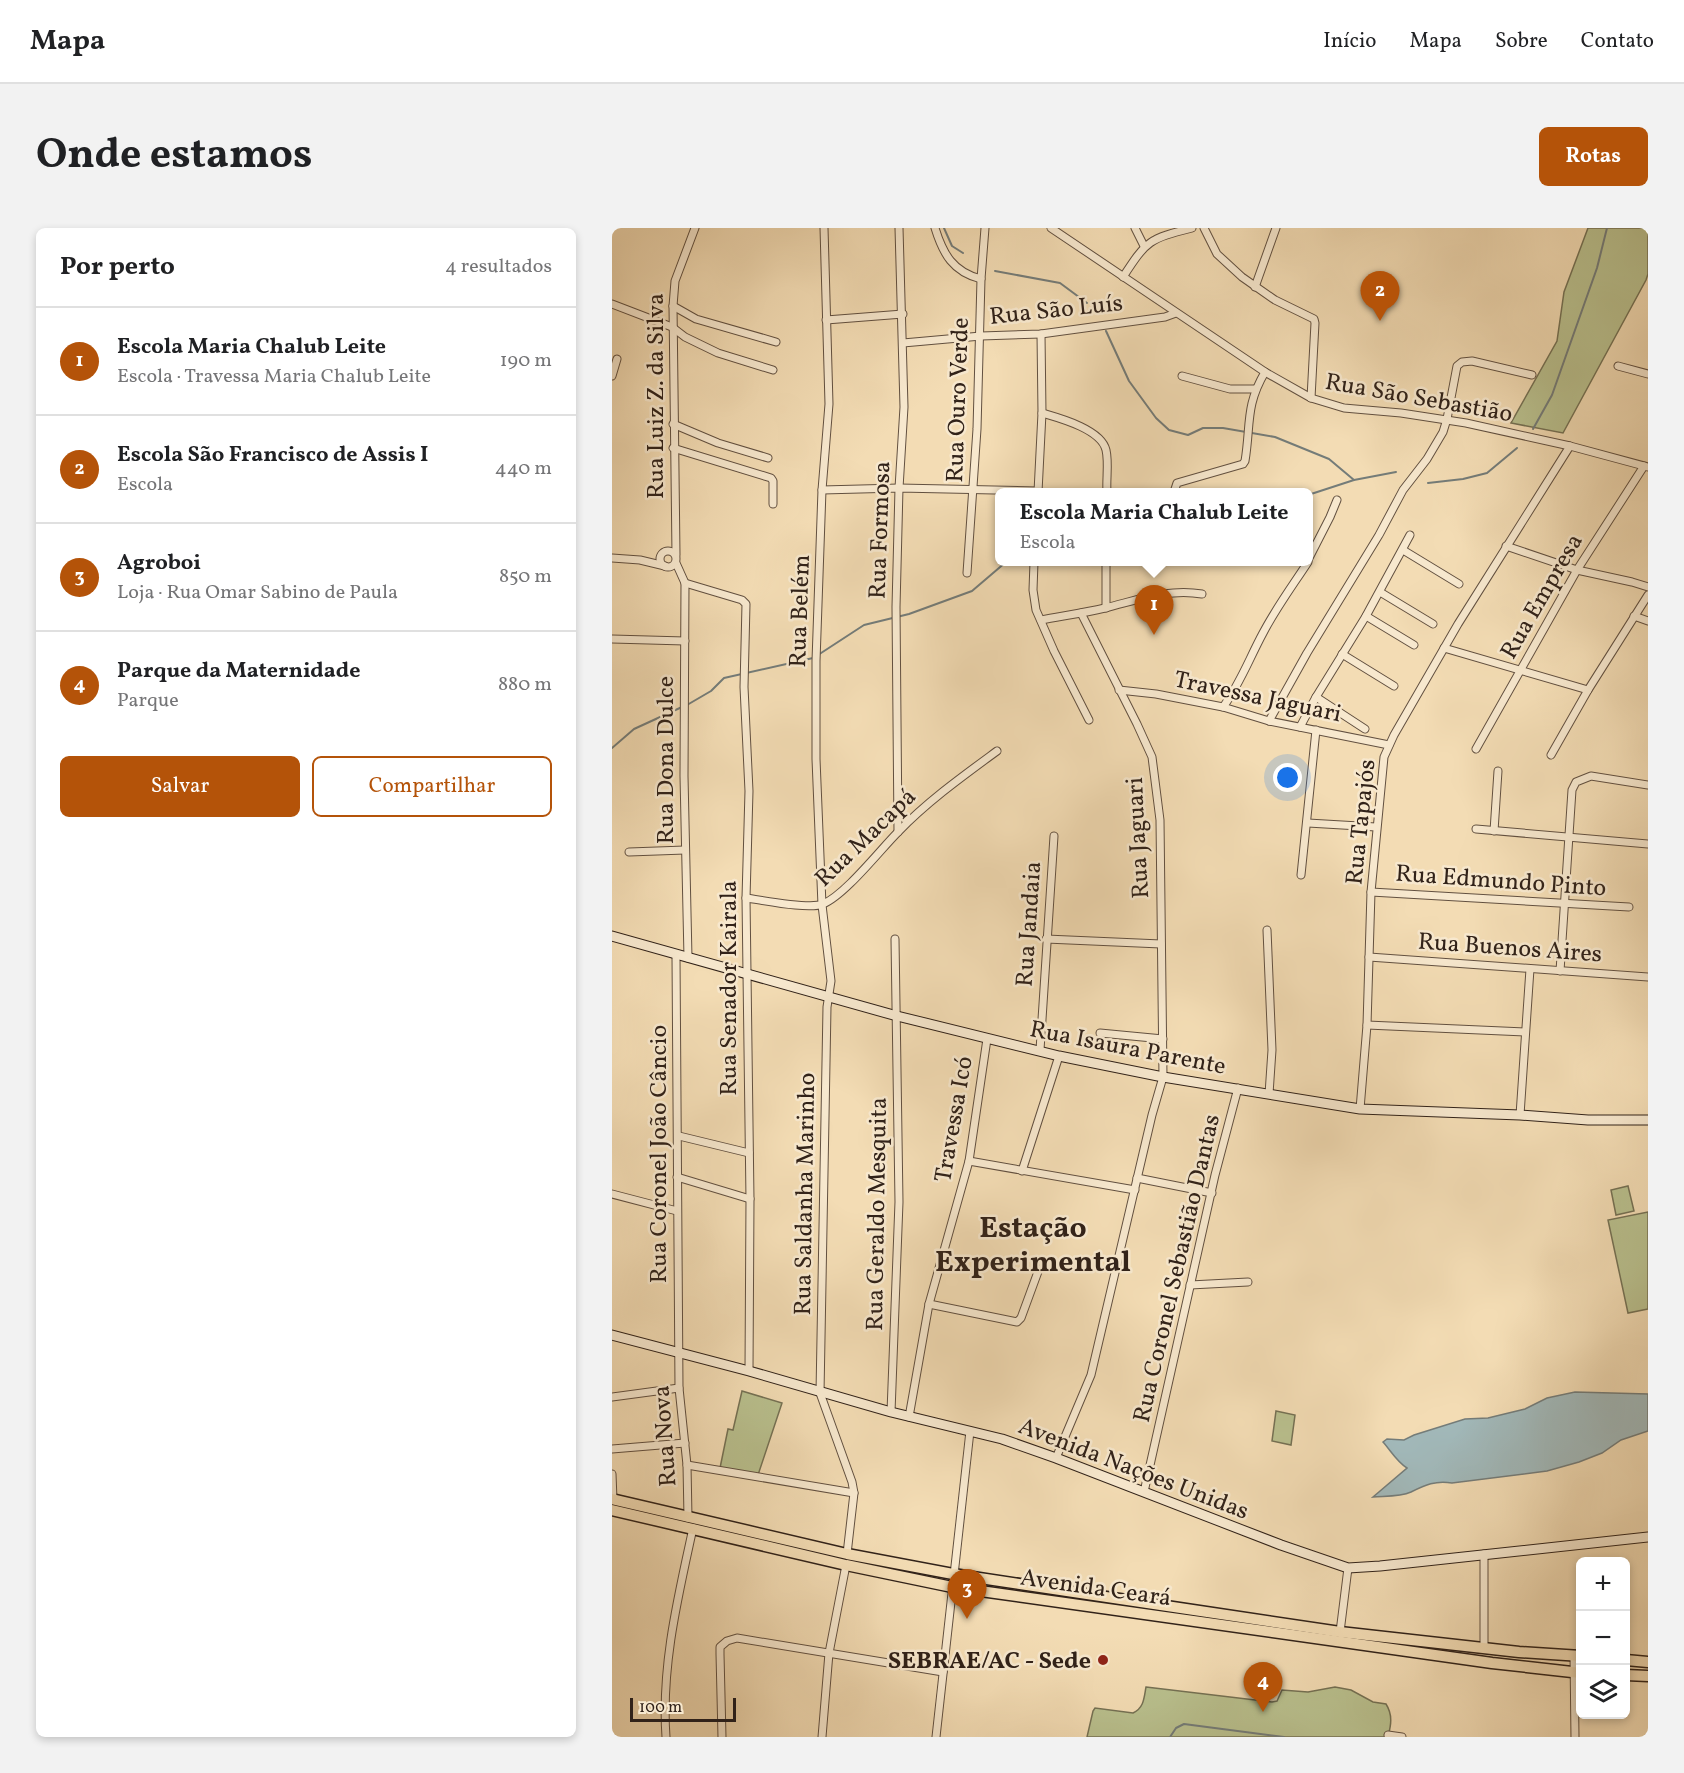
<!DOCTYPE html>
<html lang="pt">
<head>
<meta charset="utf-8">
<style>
  :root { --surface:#fff; --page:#f2f2f2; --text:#202124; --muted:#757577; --line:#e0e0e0; --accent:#b45309 }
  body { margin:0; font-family:Vollkorn,serif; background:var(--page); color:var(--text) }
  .controls { position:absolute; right:18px; bottom:18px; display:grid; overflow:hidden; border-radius:9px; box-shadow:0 3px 9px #0003 }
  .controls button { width:54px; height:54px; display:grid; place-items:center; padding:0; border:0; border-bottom:2px solid var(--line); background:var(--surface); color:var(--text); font:30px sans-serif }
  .scale { position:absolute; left:18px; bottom:15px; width:106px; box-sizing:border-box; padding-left:6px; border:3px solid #312219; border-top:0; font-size:16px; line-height:21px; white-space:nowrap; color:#312219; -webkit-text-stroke:4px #f7e8ce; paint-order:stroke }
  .you { position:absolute; left:676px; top:550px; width:21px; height:21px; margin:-15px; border:4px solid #fff; border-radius:50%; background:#1a73e8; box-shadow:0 0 0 9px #1a73e833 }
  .badge { display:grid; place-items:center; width:39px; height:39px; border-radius:50%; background:var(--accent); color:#fff; font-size:20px; font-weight:700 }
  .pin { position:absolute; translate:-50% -50px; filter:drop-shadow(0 2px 3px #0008) }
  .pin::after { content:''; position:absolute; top:32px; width:21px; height:18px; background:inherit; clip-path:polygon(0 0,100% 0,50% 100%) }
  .popup { position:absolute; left:383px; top:260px; width:318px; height:78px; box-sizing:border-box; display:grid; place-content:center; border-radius:9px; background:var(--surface); filter:drop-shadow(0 2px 4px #0005); font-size:20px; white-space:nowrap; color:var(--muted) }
  .popup b { font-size:22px; color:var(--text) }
  .popup::after { content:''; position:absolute; left:50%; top:100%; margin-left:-12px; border:12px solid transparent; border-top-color:var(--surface) }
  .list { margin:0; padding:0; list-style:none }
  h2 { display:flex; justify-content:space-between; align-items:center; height:78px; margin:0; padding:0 24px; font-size:26px }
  h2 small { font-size:20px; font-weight:400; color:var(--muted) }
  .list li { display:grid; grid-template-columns:39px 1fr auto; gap:18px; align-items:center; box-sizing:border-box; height:108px; padding:0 24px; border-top:2px solid var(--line) }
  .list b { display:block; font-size:22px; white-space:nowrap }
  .list p { margin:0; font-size:20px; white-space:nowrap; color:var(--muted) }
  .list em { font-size:20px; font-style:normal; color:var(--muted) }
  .actions { display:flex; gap:12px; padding:18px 24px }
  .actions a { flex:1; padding:14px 0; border:2px solid var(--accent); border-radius:9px; text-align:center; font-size:21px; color:var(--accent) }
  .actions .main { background:var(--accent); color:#fff }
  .icon { flex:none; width:33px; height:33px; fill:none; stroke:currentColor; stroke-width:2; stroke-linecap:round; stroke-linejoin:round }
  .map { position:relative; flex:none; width:1036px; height:1509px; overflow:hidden; border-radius:9px }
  header { display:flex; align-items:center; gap:36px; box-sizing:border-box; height:84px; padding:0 30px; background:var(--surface); border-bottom:2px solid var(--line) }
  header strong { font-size:28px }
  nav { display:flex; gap:33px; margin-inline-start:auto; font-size:21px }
  .intro { display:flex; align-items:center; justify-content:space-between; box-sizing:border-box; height:144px; padding:0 36px }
  h1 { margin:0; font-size:42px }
  .button { padding:15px 27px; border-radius:9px; background:var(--accent); color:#fff; font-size:21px; font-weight:700 }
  main { display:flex; gap:36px; padding:0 36px }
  aside { flex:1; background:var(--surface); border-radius:9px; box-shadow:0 3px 9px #0003 }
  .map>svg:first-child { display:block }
  .green { fill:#b9c08e; stroke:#757154; stroke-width:1.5 }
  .water { fill:#a1b8b9; stroke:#747c79; stroke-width:1.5 }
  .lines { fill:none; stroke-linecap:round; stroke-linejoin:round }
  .stream { stroke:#747c79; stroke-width:2 }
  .street-casing { stroke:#625040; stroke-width:9 }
  .secondary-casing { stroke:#312219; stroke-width:11 }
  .primary-casing { stroke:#312219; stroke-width:13 }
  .street { stroke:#f7e8ce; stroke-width:7 }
  .secondary { stroke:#f7e8ce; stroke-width:9 }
  .primary { stroke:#f3dcb4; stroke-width:10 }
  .poi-dot { fill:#8f2418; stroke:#f7e8ce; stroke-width:2 }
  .labels { text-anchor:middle; stroke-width:5; stroke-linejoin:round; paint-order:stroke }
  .street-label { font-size:24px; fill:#312219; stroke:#f7e8ce }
  .poi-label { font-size:24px; font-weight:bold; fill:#312219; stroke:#f7e8ce; text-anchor:end }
  .district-label { font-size:30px; font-weight:bold; fill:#312219; stroke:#f7e8ce }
</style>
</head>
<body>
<header>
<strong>Mapa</strong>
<nav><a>Início</a><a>Mapa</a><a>Sobre</a><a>Contato</a></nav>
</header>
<div class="intro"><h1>Onde estamos</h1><a class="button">Rotas</a></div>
<main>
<aside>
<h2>Por perto<small>4 resultados</small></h2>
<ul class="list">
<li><span class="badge">1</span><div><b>Escola Maria Chalub Leite</b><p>Escola · Travessa Maria Chalub Leite</p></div><em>190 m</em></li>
<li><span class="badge">2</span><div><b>Escola São Francisco de Assis I</b><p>Escola</p></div><em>440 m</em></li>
<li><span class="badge">3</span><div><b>Agroboi</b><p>Loja · Rua Omar Sabino de Paula</p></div><em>850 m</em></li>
<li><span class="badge">4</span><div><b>Parque da Maternidade</b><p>Parque</p></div><em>880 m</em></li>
</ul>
<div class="actions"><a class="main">Salvar</a><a>Compartilhar</a></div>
</aside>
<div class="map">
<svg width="1036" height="1509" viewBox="0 0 1036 1509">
  <rect width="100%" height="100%" fill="#f3dcb4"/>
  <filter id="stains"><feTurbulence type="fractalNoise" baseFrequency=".00333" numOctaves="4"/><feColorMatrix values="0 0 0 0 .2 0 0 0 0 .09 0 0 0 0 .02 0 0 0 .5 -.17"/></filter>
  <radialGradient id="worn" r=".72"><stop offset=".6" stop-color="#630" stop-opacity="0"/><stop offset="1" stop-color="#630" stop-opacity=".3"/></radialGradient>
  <g class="green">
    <path d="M 976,0 L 1036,0 L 1036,46 L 1034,52 L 951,205 L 899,195 L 945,113 L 952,64 Z"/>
    <path d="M 1016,958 L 1022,983 L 1004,987 L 999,962 Z"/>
    <path d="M 1036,984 L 1036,1081 L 1016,1085 L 996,992 Z"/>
    <path d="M 130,1163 L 170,1175 L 146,1247 L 108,1240 L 116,1201 L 121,1202 Z"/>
    <path d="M 664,1183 L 683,1187 L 679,1217 L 660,1213 Z"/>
    <path d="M 534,1459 L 660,1474 L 665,1473 L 670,1462 L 696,1464 L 723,1459 L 739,1462 L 761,1474 L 774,1476 C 781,1487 779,1497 776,1509 L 475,1509 L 481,1483 L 483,1480 L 521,1485 C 532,1480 532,1470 534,1459 Z"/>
  </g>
  <path class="water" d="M 963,1164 L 1036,1166 L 1036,1203 L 1009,1212 L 990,1225 L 967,1234 L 935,1243 L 840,1255 C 824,1252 813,1257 799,1264 C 788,1269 773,1268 761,1269 L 795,1240 C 785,1234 779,1223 771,1214 L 775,1211 L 792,1212 L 802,1207 L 853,1191 L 876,1190 L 913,1181 L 935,1170 Z"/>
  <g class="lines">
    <g class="stream">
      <path d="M 332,0 L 340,18 L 351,25"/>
      <path d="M 383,43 L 448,55 L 475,75"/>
      <path d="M 494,103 L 517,153 L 544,190 L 557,202 L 576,207 L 591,200 L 611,200 L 663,209 L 717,231 L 742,252"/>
      <path d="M 921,201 L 940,167 L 985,40 L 995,0"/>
      <path d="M 816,255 L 851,251 L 875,245 L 905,220"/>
      <path d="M 696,267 L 742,252 L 784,244"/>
      <path d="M 535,334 L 576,334"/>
      <path d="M 206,427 L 252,397 L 297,386 L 360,363 L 394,334"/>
      <path d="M 75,477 L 99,463 L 112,450 L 201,430"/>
      <path d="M 0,520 L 22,501 L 70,479"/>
      <path d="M 558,1509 L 564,1500 L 572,1496 L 672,1509"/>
    </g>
    <g class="street-casing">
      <g id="street">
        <path d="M 212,0 L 217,176 L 210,262 L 204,433 L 204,531 L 210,677 L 219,753 L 215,779 L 208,1165 L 240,1254 L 242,1265 L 235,1326"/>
        <path d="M 323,0 C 331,26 341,44 369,51"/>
        <path d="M 439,0 L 653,144 L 699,170 L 732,180 L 789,185 L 854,195 L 958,218 L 1036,239"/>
        <path d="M 523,0 L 532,18"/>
        <path d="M 592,0 L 605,26 L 630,49 L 663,72 L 702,91 L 703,95 L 699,170"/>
        <path d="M 511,49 C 535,12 537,11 580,0"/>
        <path d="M 643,59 L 664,0"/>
        <path d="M 0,76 L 60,99 L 73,109 L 106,125 L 161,142"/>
        <path d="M 61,78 L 84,91 L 164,114"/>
        <path d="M 214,92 L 291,86"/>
        <path d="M 291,115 L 369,108 L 429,106 L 553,89 L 564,85"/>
        <path d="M 1006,138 L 1036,146"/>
        <path d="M 0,148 L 5,131"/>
        <path d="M 570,148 L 618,161 L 644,161"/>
        <path d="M 430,185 C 447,190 489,201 494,222 C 497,235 494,251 495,264"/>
        <path d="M 61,196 L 106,215 L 156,230"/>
        <path d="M 61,220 L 159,250 L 161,253 L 161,276"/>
        <path d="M 210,262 L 287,260 L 426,263"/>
        <path d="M 426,264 L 430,185 L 429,106"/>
        <path d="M 562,264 L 565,255 L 631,236 L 633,233 C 639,197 633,178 653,144"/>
        <path d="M 894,318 L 965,342 L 1020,354 L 1036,359"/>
        <path d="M 791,322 L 847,356"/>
        <circle cx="56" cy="331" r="8"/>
        <path d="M 64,327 L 61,78 L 63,53 L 83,0"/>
        <path d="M 0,330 L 28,332 L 53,338"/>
        <path d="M 696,332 L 718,289 L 725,272"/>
        <path d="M 422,334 L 421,362 L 424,382 L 442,423 L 477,492"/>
        <path d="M 64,335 L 73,355 L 72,548 L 76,730"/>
        <path d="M 355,345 L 365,201 L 369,51 L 373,0"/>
        <path d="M 73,355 L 130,372 L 134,376 L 132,459 L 137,563 L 134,670 L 138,971 L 137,1143"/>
        <path d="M 768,364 L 821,396"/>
        <path d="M 494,380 L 494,334"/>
        <path d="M 754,388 L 802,417"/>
        <path d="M 1022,388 L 1036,393"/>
        <path d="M 429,392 C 450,388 472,385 493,380 C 526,372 557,360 590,366"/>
        <path d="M 0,411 L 73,413"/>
        <path d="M 832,420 L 976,462"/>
        <path d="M 730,426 L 782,458"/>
        <path d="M 507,462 L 544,466 L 611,479 L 657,493 L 777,517"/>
        <path d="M 704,469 L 753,501"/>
        <path d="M 611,479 C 627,458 638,429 651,405 C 664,380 681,357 696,334"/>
        <path d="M 657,493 L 695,425 L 767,307 L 791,262 L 815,231 L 831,204 L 835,191 L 845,138 L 850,134 L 860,133 L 920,147"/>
        <path d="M 688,499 L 704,469 L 754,388 L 798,307"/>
        <path d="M 864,521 L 965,342 L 1032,238"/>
        <path d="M 939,527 L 976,462 L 1036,367"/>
        <path d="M 696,595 L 764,599"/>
        <path d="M 864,601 L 1036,616"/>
        <path d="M 882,603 L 886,543"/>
        <path d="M 286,604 L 284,379 L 287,260 L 292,179 L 287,0"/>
        <path d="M 17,624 L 73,622"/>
        <path d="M 689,647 L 704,502"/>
        <path d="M 759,664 L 1017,679"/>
        <path d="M 134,670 C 150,672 197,682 211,676 C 233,667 268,622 286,604 C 316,573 351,548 385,523"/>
        <path d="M 655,702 L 660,822 L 657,866"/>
        <path d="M 434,711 L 549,716"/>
        <path d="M 64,728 L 67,1160 L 75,1237 L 76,1290"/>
        <path d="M 757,729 L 1036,749"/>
        <path d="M 948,743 L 960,562 L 964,554 L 979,548 L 1036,557"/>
        <path d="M 755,797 L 913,804"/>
        <path d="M 488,805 L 551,811"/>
        <path d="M 428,822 L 442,608"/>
        <path d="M 748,881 L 755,797 L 759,664 L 772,529 L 782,507 L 846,396 L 958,218"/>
        <path d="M 908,887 L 918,741"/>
        <path d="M 67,908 L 137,925"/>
        <path d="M 357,933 L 523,962"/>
        <path d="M 410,943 L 447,828"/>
        <path d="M 65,949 L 138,971"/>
        <path d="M 525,950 L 600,965"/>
        <path d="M 0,966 L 65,983"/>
        <path d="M 578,1057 L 636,1054"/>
        <path d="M 317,1076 L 405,1094 L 409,1090 L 427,1041"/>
        <path d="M 0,1169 L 67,1160"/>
        <path d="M 279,1184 L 287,974 L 283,711"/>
        <path d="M 297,1189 L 317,1076 L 357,933 L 375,811"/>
        <path d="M 0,1221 L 73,1215"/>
        <path d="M 444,1230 L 479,1147 L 540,887 L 551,849 L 548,592 L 540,529 L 525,496 L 469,385"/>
        <path d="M 75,1237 L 242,1265"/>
        <path d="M 0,1246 L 1,1272"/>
        <path d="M 532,1264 L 603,947 L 626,860"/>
        <path d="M 872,1326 L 872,1419"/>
        <path d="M 728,1404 L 736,1340"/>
        <path d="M 962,1428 L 963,1509"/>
        <path d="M 776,1507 L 790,1509"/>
        <path d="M 54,1509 C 49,1438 66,1369 81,1300"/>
        <path d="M 110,1509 L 108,1426 L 108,1419 L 115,1413 L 125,1410 L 331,1444"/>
        <path d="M 210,1509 L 217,1425 L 234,1337"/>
        <path d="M 324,1509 L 358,1203"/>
      </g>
    </g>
    <g class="secondary-casing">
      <g id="secondary">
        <path d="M 0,708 L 285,788 L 447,828 L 551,849 L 748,881 L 908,887 L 976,892 L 1036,892"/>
        <path d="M 0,1107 L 137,1143 L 279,1184 L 390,1211 L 444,1230 L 669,1317 L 736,1340 L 768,1338 L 1036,1309"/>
      </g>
    </g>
    <g class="primary-casing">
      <g id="primary">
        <path d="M 0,1271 L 235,1326 L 341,1346 L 728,1404 L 907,1424 L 969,1428"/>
        <path d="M 0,1282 L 234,1337 L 340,1359 L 880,1435 L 969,1445"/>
        <path d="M 1014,1432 L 1036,1434"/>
        <path d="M 1014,1447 L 1036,1448"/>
      </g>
    </g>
    <use href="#street" class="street"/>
    <use href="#secondary" class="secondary"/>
    <use href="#primary" class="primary"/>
  </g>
  <circle class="poi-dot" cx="491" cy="1432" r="6"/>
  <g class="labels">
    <g class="street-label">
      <text transform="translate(444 81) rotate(-6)" y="8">Rua São Luís</text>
      <text transform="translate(43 168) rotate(-90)" y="8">Rua Luiz Z. da Silva</text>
      <text transform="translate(807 169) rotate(10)" y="8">Rua São Sebastião</text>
      <text transform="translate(345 172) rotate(-88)" y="8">Rua Ouro Verde</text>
      <text transform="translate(267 302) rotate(-88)" y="8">Rua Formosa</text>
      <text transform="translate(929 368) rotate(-60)" y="8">Rua Empresa</text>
      <text transform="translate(187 383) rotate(-88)" y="8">Rua Belém</text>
      <text transform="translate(646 468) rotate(12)" y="8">Travessa Jaguari</text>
      <text transform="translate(53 532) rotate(-90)" y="8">Rua Dona Dulce</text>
      <text transform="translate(748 594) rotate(-84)" y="8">Rua Tapajós</text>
      <text transform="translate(253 609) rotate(-44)" y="8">Rua Macapá</text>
      <text transform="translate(525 610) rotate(-93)" y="8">Rua Jaguari</text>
      <text transform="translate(889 652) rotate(4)" y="8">Rua Edmundo Pinto</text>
      <text transform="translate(416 696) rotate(-86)" y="8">Rua Jandaia</text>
      <text transform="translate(898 719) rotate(4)" y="8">Rua Buenos Aires</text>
      <text transform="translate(116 760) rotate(-90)" y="8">Rua Senador Kairala</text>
      <text transform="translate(516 819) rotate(11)" y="8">Rua Isaura Parente</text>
      <text transform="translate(341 891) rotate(-80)" y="8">Travessa Icó</text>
      <text transform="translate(46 926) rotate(-90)" y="8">Rua Coronel João Câncio</text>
      <text transform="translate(192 966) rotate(-89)" y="8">Rua Saldanha Marinho</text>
      <text transform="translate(264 986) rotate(-89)" y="8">Rua Geraldo Mesquita</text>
      <text transform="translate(564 1040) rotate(-77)" y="8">Rua Coronel Sebastião Dantas</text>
      <text transform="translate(52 1208) rotate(-94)" y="8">Rua Nova</text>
      <text transform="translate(522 1240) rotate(21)" y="8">Avenida Nações Unidas</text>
      <text transform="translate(484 1359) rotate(8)" y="8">Avenida Ceará</text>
    </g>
    <g class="poi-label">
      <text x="479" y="1440">SEBRAE/AC - Sede</text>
    </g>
    <g class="district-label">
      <text x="421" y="1009">Estação<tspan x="421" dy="34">Experimental</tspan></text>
    </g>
  </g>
  <rect width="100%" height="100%" filter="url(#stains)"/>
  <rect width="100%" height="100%" fill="url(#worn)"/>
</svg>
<div class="controls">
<button>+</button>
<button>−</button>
<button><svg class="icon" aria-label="layers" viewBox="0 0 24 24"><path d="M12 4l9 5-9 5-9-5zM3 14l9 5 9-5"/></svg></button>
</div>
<div class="scale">100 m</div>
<div class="you"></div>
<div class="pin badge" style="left:542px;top:407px">1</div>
<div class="popup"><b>Escola Maria Chalub Leite</b>Escola</div>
<div class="pin badge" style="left:768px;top:93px">2</div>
<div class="pin badge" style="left:355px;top:1391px">3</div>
<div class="pin badge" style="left:651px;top:1484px">4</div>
</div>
</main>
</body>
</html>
